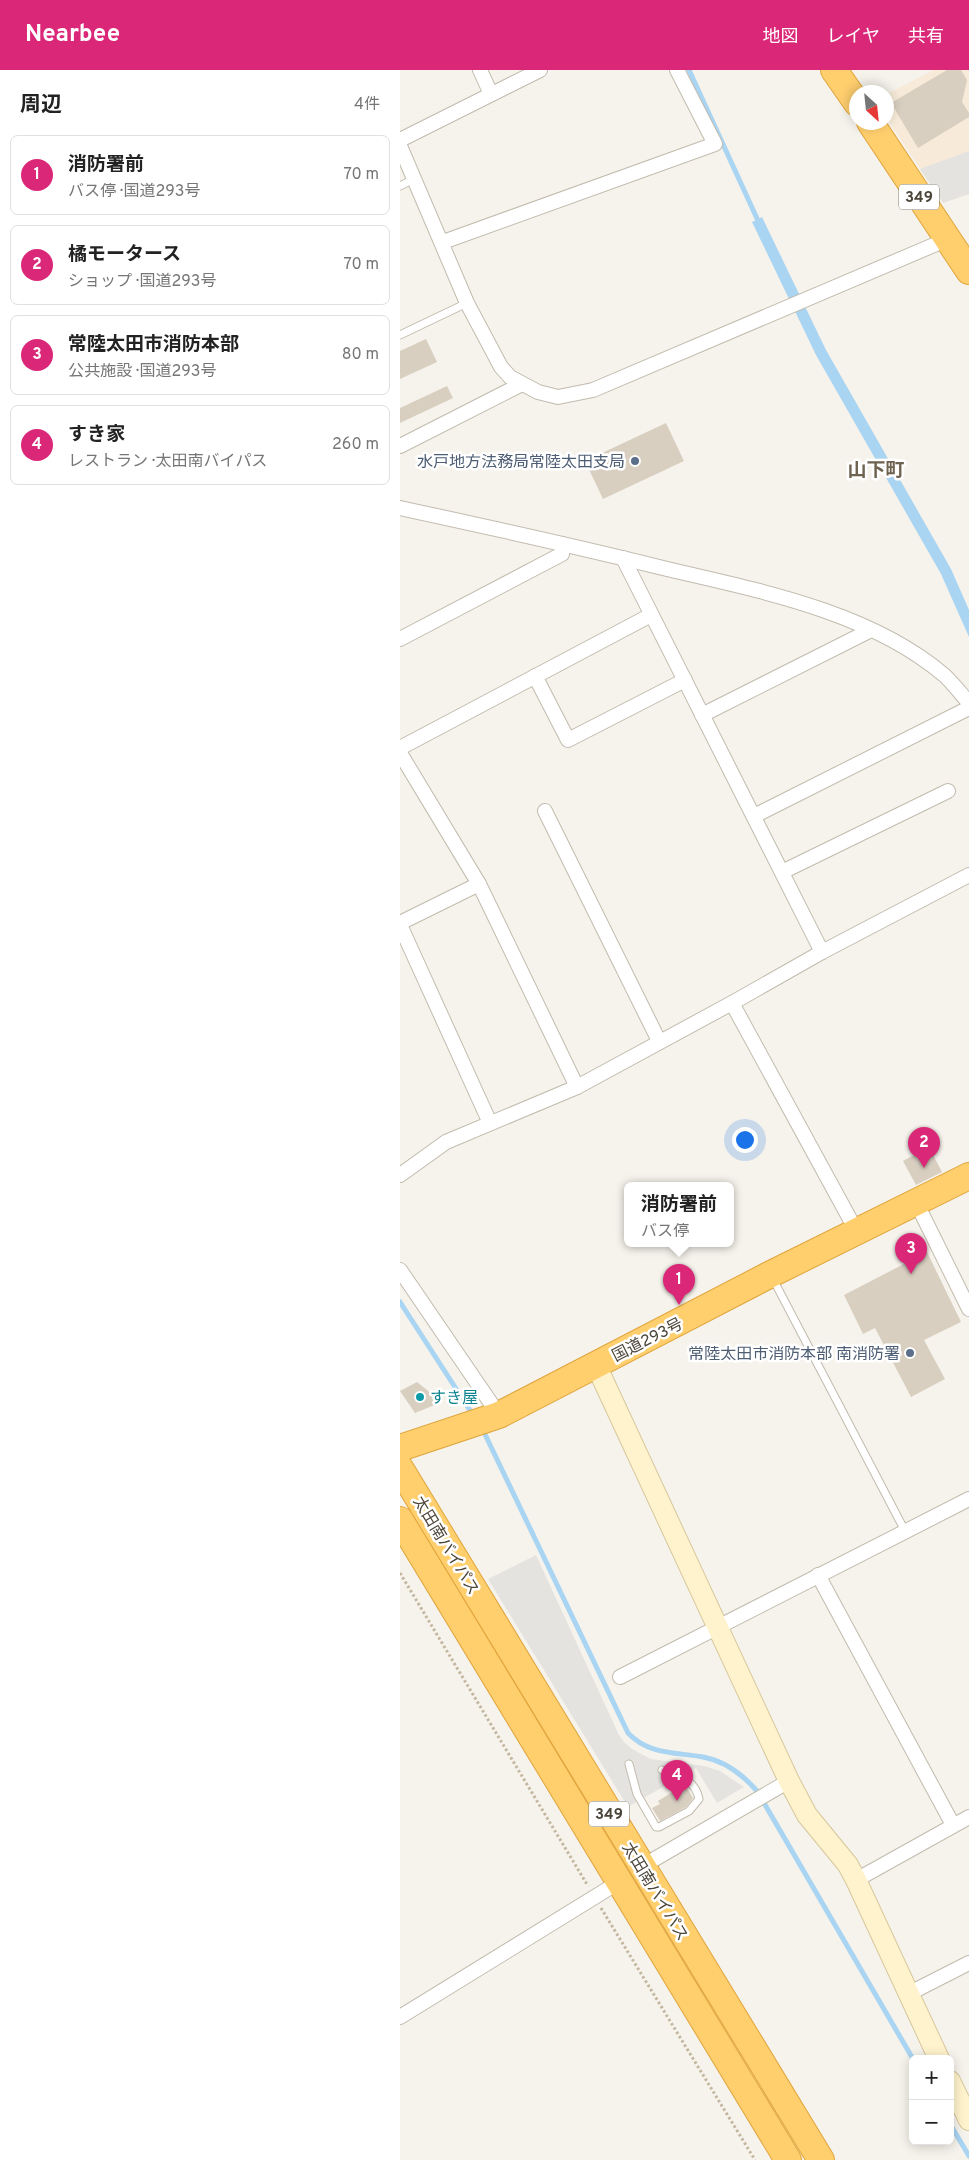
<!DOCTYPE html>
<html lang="ja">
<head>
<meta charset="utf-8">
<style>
  :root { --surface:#fff; --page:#f6f6f6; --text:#222; --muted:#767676; --line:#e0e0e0; --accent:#db2777 }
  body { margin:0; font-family:Overpass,"Noto Sans JP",sans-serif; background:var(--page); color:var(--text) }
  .controls { position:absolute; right:15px; bottom:15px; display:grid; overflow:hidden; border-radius:8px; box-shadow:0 2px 12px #0003 }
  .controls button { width:45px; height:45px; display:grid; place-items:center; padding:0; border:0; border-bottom:1px solid var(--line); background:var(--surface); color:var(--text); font:25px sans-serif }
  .compass { position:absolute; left:449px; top:15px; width:45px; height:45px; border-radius:50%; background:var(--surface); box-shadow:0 2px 12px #0003; rotate:153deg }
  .you { position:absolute; left:344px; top:1069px; width:18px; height:18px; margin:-12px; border:4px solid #fff; border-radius:50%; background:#1a73e8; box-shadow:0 0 0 8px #1a73e833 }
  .badge { display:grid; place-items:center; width:32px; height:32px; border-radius:50%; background:var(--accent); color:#fff; font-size:16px; font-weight:700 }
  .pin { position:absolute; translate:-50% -41px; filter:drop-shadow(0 1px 2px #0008) }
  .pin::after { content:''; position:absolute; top:26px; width:18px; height:15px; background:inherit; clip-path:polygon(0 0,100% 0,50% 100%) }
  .popup { position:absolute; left:224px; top:1112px; width:110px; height:65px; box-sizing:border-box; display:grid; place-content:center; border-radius:8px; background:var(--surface); filter:drop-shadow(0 1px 4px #0005); font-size:16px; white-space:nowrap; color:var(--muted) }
  .popup b { font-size:19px; color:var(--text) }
  .popup::after { content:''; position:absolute; left:50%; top:100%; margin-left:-10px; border:10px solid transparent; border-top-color:var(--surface) }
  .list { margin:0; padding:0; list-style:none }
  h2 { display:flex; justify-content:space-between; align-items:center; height:65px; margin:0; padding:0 20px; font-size:21px }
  h2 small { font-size:16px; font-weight:400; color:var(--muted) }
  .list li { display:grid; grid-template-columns:32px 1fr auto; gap:15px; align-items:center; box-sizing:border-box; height:80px; margin:0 10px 10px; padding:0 10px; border:1px solid var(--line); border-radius:8px }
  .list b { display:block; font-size:19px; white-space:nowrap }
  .list p { margin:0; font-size:16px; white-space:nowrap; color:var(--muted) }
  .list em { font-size:16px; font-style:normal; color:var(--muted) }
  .map { position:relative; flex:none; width:569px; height:2090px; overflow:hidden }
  header { display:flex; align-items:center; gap:30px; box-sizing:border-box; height:70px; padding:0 25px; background:var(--accent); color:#fff }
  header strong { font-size:24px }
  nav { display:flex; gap:28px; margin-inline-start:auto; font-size:18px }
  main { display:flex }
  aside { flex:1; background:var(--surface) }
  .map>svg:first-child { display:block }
  .commercial { fill:#f7ead8 }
  .parking { fill:#e5e3e0 }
  .water { fill:#a9d4f2 }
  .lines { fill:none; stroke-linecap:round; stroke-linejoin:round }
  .stream { stroke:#a9d4f2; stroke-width:5 }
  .building { fill:#d8cfc1 }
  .lane-casing { stroke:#c2bbae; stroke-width:9 }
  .street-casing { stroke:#c2bbae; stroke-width:16 }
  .secondary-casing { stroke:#d6c79b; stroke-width:22 }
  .highway-casing { stroke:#e0a43c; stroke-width:28 }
  .path { stroke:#c4b79f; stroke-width:3; stroke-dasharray:2.5 2.5; stroke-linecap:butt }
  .lane { stroke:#fff; stroke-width:7 }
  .street { stroke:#fff; stroke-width:14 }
  .secondary { stroke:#fff3cd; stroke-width:20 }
  .highway { stroke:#ffcf6e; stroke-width:26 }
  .service-dot { fill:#5c6f8a; stroke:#fff; stroke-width:2 }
  .culture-dot { fill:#0f9aa8; stroke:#fff; stroke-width:2 }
  .labels { text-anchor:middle; stroke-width:5; stroke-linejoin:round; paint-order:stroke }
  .shield { fill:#fff; stroke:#817c74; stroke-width:1 }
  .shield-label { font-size:15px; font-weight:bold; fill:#4b4439 }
  .service-label { font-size:16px; fill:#4e5e75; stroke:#fff; text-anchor:end }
  .street-label { font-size:16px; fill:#4b4439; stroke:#fff }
  .culture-label { font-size:16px; fill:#0d838f; stroke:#fff; text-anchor:start }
  .quarter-label { font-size:19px; font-weight:bold; fill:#6e6250; stroke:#fff }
</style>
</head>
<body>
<header>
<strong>Nearbee</strong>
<nav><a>地図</a><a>レイヤ</a><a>共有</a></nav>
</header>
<main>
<aside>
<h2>周辺<small>4件</small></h2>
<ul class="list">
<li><span class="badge">1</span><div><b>消防署前</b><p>バス停 · 国道293号</p></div><em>70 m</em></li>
<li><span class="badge">2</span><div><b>橘モータース</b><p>ショップ · 国道293号</p></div><em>70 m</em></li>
<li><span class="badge">3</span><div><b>常陸太田市消防本部</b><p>公共施設 · 国道293号</p></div><em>80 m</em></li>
<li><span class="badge">4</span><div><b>すき家</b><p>レストラン · 太田南バイパス</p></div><em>260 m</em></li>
</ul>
</aside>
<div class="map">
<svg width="569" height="2090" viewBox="0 0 569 2090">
  <rect width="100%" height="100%" fill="#f6f3ec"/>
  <path class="commercial" d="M 534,0 L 569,0 L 569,124 L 543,133 L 487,49 L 487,24 Z"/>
  <g class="parking">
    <path d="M 569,81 L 569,124 L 543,133 L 520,99 Z"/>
    <path d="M 136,1485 L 219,1665 L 224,1672 L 232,1679 L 251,1689 L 304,1696 L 320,1701 L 344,1717 L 317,1733 L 296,1698 L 228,1737 L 88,1509 Z"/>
  </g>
  <path class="water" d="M 362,147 L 426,280 L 551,499 L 569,540 L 569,567 L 541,504 L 416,285 L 352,152 Z"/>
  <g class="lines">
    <g class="stream">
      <path d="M 289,0 L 360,155"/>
      <path d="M 0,1232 L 73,1345"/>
      <path d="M 82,1358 L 228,1663 C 249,1685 275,1682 303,1687 C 325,1691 343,1705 357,1721 L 513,1989"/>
      <path d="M 550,2054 L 569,2086"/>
    </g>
  </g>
  <g class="building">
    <path d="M 547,0 L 561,0 L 567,10 L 562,32 L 569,43 L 569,47 L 518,78 L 491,33 Z"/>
    <path d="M 26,269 L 37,292 L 0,309 L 0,281 Z"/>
    <path d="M 47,316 L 53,328 L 0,353 L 0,338 Z"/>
    <path d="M 266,353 L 284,391 L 203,429 L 185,391 Z"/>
    <path d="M 529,1077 L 542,1102 L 516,1115 L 503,1091 Z"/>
    <path d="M 527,1182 L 561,1252 L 524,1270 L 545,1309 L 511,1327 L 475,1258 L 463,1264 L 444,1225 Z"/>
    <path d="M 17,1312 L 42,1332 L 15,1343 L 0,1321 Z"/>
    <path d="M 281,1713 L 287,1718 L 293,1728 L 286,1737 L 260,1751 L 252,1738 L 260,1734 L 258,1731 L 274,1721 L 272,1718 Z"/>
  </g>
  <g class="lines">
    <g class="lane-casing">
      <g id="lane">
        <path d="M 0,116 L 14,109"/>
        <path d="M 0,265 L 67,233"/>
        <path d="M 373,1209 L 505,1461"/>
        <path d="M 229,1694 L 237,1724 L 256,1757 L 259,1757 L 289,1741 L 299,1729 C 295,1709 279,1706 262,1700"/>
      </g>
    </g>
    <g class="street-casing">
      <g id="street">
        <path d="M 80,0 L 91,24"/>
        <path d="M 0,70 L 140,0"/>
        <path d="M 0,76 L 67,233 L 101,297 L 110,307 L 138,322 L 158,327 L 193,320 L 548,169"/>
        <path d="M 43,172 L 315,74 L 277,0"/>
        <path d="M 0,376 L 122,314"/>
        <path d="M 0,438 C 88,457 175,476 263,498 C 356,520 469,541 544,605 C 553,613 561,624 569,633"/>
        <path d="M 223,488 L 422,882"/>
        <path d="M 0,569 L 162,484 L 162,474"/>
        <path d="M 135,606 L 168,670 L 285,610"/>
        <path d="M 302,645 L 471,560"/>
        <path d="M 0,678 L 251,545"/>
        <path d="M 0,683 L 79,814 L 177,1017"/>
        <path d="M 145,741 L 259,971"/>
        <path d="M 354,746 L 569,638"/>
        <path d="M 382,802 L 548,721"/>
        <path d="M 0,853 L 79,814"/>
        <path d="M 0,855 L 90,1053"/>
        <path d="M 332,933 L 457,1162"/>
        <path d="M 0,1105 L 46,1072 L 177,1017 L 332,933 L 422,882 L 569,805"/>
        <path d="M 516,1132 L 569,1239"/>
        <path d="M 0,1200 L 99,1345"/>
        <path d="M 418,1505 L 553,1755"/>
        <path d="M 220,1607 L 569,1429"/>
        <path d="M 241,1797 L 389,1711"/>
        <path d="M 456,1810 L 569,1747"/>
        <path d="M 510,1923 L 569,1893"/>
        <path d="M 0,1947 L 219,1812"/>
      </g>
    </g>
    <g class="secondary-casing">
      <g id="secondary">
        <path d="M 196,1295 L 389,1711 L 407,1745 L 448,1795 L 456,1810 L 539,1989"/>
        <path d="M 550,2011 L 569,2050"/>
      </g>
    </g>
    <g class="highway-casing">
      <g id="highway">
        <path d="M 434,0 L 457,33"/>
        <path d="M 470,52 L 569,201"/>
        <path d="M 0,1378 L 99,1345 L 371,1204 L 569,1106"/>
        <path d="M 0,1398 L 421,2090"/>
        <path d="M 0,1450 L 388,2090"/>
      </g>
    </g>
    <g class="path">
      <path d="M 0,1503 L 188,1816"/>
      <path d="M 201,1838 L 355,2090"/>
    </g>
    <use href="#lane" class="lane"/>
    <use href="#street" class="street"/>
    <use href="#secondary" class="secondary"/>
    <use href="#highway" class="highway"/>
  </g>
  <g class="service-dot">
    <circle cx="235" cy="391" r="5"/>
    <circle cx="510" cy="1283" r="5"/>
  </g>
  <circle class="culture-dot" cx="20" cy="1327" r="5"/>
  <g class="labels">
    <g class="shield">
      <rect x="499" y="114.5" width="40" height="25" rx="4"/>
      <rect x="189" y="1731.5" width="40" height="25" rx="4"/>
    </g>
    <g class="shield-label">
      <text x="519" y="132">349</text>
      <text x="209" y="1749">349</text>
    </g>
    <g class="service-label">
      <text x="225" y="397">水戸地方法務局常陸太田支局</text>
      <text x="500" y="1289">常陸太田市消防本部 南消防署</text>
    </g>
    <g class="street-label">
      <text transform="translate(247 1269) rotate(-27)" y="6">国道293号</text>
      <text transform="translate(47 1475) rotate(59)" y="6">太田南バイパス</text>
      <text transform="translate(256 1821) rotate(59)" y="6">太田南バイパス</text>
    </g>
    <g class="culture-label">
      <text x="30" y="1333">すき屋</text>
    </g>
    <g class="quarter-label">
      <text x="476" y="406">山下町</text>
    </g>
  </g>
</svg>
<div class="controls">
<button>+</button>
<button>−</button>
</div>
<svg class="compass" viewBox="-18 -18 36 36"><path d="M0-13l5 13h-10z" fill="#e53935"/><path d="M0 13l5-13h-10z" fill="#767676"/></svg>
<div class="you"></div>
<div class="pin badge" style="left:279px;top:1235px">1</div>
<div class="popup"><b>消防署前</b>バス停</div>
<div class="pin badge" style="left:524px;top:1098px">2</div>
<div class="pin badge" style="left:511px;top:1204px">3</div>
<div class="pin badge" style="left:277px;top:1731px">4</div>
</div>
</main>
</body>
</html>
